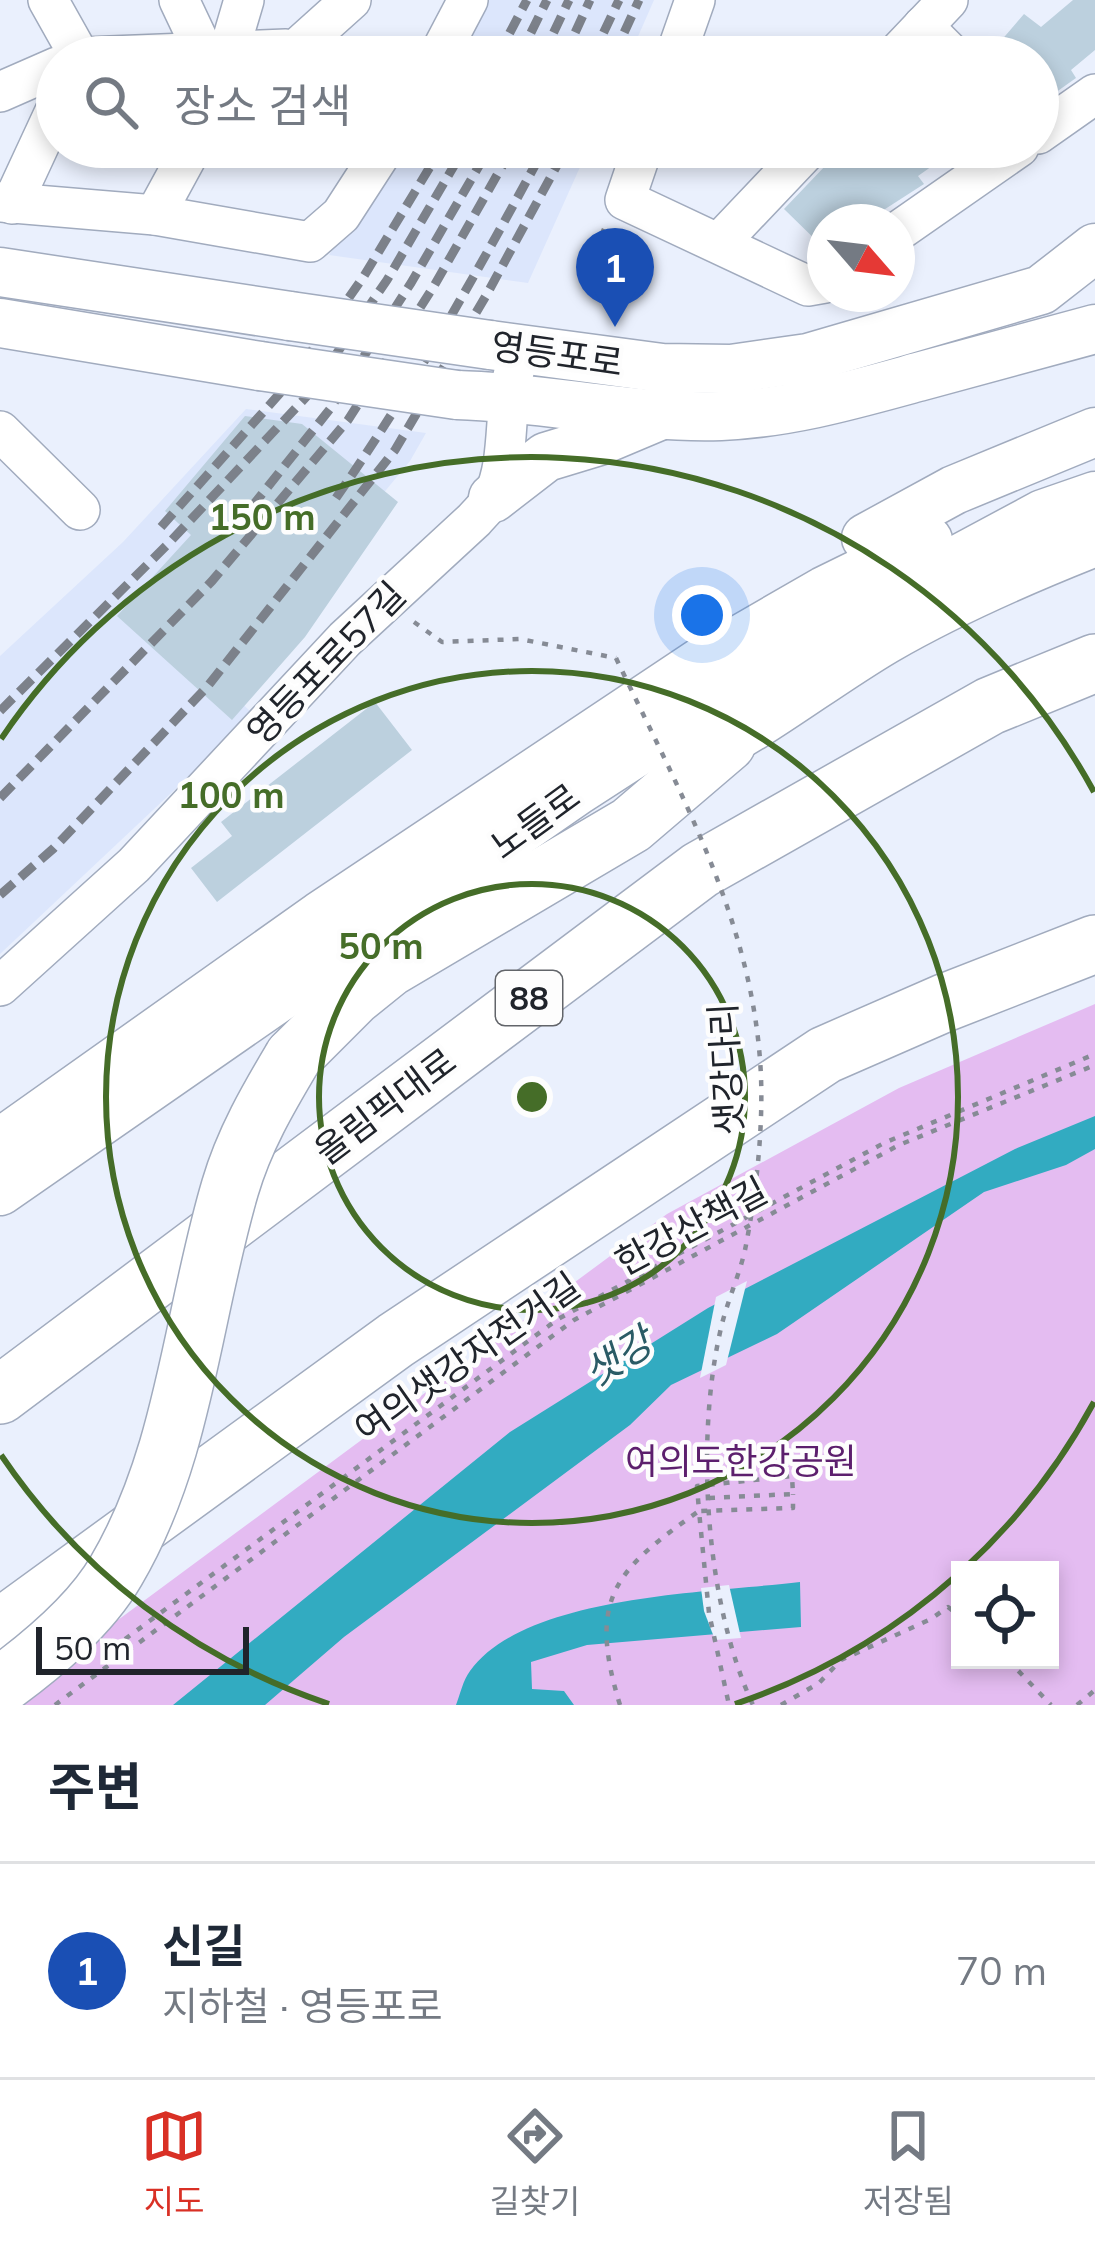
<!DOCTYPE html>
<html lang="ko">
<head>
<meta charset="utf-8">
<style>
  :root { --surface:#fff; --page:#f2f2f3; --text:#1f2937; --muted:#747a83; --line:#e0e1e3; --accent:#d93025 }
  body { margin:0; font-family:Mulish,"Noto Sans KR",sans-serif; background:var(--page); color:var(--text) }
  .controls { position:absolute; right:36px; bottom:36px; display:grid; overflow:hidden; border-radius:0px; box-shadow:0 6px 18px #0003 }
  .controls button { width:108px; height:108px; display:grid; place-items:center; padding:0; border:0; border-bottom:3px solid var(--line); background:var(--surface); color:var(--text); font:60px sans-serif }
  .compass { position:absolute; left:807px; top:204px; width:108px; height:108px; border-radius:50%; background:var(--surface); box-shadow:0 6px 18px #0003; rotate:118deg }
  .scale { position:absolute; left:36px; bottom:30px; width:213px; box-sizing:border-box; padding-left:12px; border:6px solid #20242b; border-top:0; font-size:33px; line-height:42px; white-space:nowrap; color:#20242b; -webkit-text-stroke:9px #fdfdfd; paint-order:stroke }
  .you { position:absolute; left:702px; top:615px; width:42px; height:42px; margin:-30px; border:9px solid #fff; border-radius:50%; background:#1a73e8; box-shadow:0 0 0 18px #1a73e833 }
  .badge { display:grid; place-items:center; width:78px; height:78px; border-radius:50%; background:var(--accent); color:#fff; font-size:39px; font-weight:700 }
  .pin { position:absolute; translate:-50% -99px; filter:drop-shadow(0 3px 6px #0008) }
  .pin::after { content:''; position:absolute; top:63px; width:42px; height:36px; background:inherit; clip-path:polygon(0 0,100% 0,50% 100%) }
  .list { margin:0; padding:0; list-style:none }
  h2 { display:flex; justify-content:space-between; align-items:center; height:156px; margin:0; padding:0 48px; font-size:51px }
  h2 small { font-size:39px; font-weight:400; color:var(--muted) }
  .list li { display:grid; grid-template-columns:78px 1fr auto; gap:36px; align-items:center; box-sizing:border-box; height:216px; padding:0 48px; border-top:3px solid var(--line) }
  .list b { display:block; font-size:45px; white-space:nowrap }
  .list p { margin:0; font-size:39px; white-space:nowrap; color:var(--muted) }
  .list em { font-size:39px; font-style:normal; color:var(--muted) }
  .icon { flex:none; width:66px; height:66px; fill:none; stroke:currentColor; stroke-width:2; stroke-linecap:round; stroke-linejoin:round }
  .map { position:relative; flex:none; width:1095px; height:1705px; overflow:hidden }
  .search { position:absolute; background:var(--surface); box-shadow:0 6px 18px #0003; left:36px; right:36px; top:36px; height:132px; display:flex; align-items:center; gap:30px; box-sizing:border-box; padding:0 42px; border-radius:66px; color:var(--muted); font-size:45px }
  .sheet { height:372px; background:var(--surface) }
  nav { display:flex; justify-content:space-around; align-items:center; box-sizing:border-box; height:168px; border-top:3px solid var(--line); background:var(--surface); font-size:33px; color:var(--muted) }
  nav a { display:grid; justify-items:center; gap:6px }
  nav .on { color:var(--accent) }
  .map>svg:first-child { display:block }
  .built { fill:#dce6fc }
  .green { fill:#e4bcf1; fill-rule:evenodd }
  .water { fill:#32abc1 }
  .pier { fill:#eaf0fd }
  .building { fill:#bcd0de }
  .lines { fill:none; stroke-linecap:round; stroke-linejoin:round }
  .minor-casing { stroke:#a1abbe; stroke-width:42 }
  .major-casing { stroke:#a1abbe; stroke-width:51 }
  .highway-casing { stroke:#a1abbe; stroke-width:60 }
  .path { stroke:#868b95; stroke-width:4.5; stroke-dasharray:6 9; stroke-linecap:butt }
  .minor { stroke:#fff; stroke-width:39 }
  .major { stroke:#fff; stroke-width:48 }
  .highway { stroke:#fff; stroke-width:57 }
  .rail { stroke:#7c818a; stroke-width:9; stroke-dasharray:18 9; stroke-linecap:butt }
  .major-bridge-casing { stroke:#a1abbe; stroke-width:51; stroke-linecap:butt }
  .highway-bridge-casing { stroke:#a1abbe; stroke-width:60; stroke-linecap:butt }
  .path-bridge { stroke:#868b95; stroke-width:4.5; stroke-dasharray:6 9; stroke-linecap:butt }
  .major-bridge { stroke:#fff; stroke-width:48 }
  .highway-bridge { stroke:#fff; stroke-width:57 }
  .ring { fill:none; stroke:#456d28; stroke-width:6 }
  .labels { text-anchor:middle; stroke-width:9; stroke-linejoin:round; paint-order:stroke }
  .shield { fill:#fdfdfd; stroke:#62656a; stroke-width:3 }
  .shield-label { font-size:33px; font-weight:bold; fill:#20242b }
  .street-label { font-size:36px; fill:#20242b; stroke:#fdfdfd }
  .park-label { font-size:36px; fill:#5c1f6d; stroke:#fdfdfd }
  .water-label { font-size:39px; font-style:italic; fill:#2a5b65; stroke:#fdfdfd }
  .centre { fill:#456d28; stroke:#fdfdfd; stroke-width:6 }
  .ring-label { font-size:36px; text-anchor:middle; font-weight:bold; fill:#456d28; stroke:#fdfdfd; stroke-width:9; stroke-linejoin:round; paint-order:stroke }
</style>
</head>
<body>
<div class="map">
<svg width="1095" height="1705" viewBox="0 0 1095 1705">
  <rect width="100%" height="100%" fill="#eaf0fd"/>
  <g class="built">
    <path d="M 484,0 L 654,0 L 629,57 L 457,57 Z"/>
    <path d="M 399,147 L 589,147 L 528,283 L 329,255 Z"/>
    <path d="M 246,409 L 426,433 L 410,461 L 224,686 L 254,715 L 0,954 L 0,656 L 123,542 Z"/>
  </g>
  <path class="green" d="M 1095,1004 L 1095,1705 L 3,1705 L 667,1214 L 899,1088 ZM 960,1570 L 1050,1570 L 1050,1660 L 960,1660 Z"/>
  <g class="water">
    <path d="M 1095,1116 L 1095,1149 L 1066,1165 L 984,1192 L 777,1334 L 671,1385 L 630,1425 L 344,1637 L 265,1705 L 173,1705 L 510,1432 L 708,1308 L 1015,1149 Z"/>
    <path d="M 800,1582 L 801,1627 L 587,1645 L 531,1662 L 532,1689 L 564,1691 L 574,1705 L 456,1705 C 460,1695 463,1680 470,1671 C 526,1594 711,1593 800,1582 Z"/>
  </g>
  <g class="pier">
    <path d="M 747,1281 L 726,1365 L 700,1378 L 716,1297 Z"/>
    <path d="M 729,1585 L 741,1638 L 715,1640 L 704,1611 L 701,1588 Z"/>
  </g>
  <g class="building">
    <path d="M 1073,0 L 1095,0 L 1095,50 L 1071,70 L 1076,78 L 1038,105 L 1038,57 L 987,57 L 1024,14 L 1041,27 Z"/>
    <path d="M 833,147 L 959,147 L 918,176 L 924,184 L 865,222 L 825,222 L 825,249 L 784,209 L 827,164 Z"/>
    <path d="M 245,416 L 302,424 L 398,502 L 305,637 L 232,720 L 117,616 L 191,535 L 165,511 Z"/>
    <path d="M 375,702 L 412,750 L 217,902 L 191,868 L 232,836 L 221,822 Z"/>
  </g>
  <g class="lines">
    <g class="minor-casing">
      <g id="minor">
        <path d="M 48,0 L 80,57"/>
        <path d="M 179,0 L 206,57"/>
        <path d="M 923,26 L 954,57"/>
        <path d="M 229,51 L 244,0"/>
        <path d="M 292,53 L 351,0"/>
        <path d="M 85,57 L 286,49 L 299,57"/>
        <path d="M 438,57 L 468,0"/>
        <path d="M 675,57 L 695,0"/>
        <path d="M 894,57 L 948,0"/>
        <path d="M 0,92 L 57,67"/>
        <path d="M 1038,134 L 1095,94"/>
        <path d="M 643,147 L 625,200 L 808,286 L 825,283"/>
        <path d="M 0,202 L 155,215 L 310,242 L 341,215 L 385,147"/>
        <path d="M 12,204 L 57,107"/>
        <path d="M 155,215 L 192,147"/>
        <path d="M 897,232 L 1019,147"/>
        <path d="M 719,243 L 810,147"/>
        <path d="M 0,431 L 80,510"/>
        <path d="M 0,986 L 134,865 L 345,639 L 474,520 C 480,513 489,505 493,497 C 511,460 503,411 514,372"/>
      </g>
    </g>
    <g class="major-casing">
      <g id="major">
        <path d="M 0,272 L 290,316"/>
        <path d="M 0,323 L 260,366"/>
        <path d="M 490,345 L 662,368 L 731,369 L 808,358 L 1041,290 L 1095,248"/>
        <path d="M 457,395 C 545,397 634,419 721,416 C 790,413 852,395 918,377 C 977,361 1036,345 1095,329"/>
        <path d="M 493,498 L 546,457 L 602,440 L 659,416"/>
        <path d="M 866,538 L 954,490 L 1095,432"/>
        <path d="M 696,758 C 763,725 821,678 885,640 C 951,602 1024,570 1095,542"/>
        <path d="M 0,1143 L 320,916 L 701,662 L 824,591 L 928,540"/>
        <path d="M 0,1191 L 578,790 L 705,708 L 853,616 L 1043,514 L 1095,496"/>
      </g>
    </g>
    <g class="highway-casing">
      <g id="highway">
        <path d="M 293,1057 L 353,997 L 389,968 L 631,825 L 727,743"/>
        <path d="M 0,1395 L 700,870 L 990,706 L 1095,663"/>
        <path d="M 0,1628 L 396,1340 L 825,1055 L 944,1003 L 1095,944"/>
      </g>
    </g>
    <g class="path">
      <path d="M 584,274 L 604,229"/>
      <path d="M 414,622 L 442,642 L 520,639 L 616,658"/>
      <path d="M 709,1498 L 793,1494 L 792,1476 L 697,1486 L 699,1511 L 793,1508 L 793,1494"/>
      <path d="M 113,1648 L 558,1319 L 884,1143 L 1095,1054"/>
      <path d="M 1008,1660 L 1051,1705"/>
      <path d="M 55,1705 L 574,1320 L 899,1145 L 1095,1065"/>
      <path d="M 620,1705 C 587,1598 615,1570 699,1511 L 709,1613 L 729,1705"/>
      <path d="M 781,1705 L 819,1683 L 841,1660 L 931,1619 L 948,1607 L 960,1616"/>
      <path d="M 1077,1705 L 1095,1690"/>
    </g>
    <use href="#minor" class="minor"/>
    <use href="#major" class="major"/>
    <use href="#highway" class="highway"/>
    <g class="rail">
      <path d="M 497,57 L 527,0"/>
      <path d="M 519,57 L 547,0"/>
      <path d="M 542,57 L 569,0"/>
      <path d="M 564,57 L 590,0"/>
      <path d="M 592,57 L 619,0"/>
      <path d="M 613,57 L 639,0"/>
      <path d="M 336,498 C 414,386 480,267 545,147"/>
      <path d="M 161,527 L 289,383 L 364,276 L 442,147"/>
      <path d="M 234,529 L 330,409 L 411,283 L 490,147"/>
      <path d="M 0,711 L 168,544 L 308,395 L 387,280 L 465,147"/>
      <path d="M 0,798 L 212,581 L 348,420 L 434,286 L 513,147"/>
      <path d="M 0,895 L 54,848 L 207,687 L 395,450 L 487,294 L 567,147"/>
    </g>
    <g class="major-bridge-casing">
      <g id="major-bridge">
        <path d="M 290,316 L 490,345"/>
        <path d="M 260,366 L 457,395"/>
      </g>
    </g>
    <g class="highway-bridge-casing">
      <path id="highway-bridge" d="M 0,1686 C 41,1656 90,1616 116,1571 C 185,1454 192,1316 230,1188 C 244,1140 268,1099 293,1057"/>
    </g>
    <path class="path-bridge" d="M 616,658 C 680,793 755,925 761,1077 C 763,1132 756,1195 745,1250 C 739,1276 727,1302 721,1328 C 695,1439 705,1602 753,1705"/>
    <use href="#major-bridge" class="major-bridge"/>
    <use href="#highway-bridge" class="highway-bridge"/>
  </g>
  <g class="ring">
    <circle cx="532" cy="1097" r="213"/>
    <circle cx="532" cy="1097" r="426"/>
    <path d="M1094 1402A640 640 0 0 1 964 1569M956 1576A640 640 0 0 1 735 1704M329 1704A640 640 0 0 1 1 1455M1 739A640 640 0 0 1 1094 792"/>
  </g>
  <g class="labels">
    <rect class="shield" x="496" y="971" width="66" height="54" rx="9"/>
    <g class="shield-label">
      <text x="529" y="1010">88</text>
    </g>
    <g class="street-label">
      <text transform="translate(557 354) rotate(8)" y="13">영등포로</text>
      <text transform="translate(326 663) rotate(-46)" y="13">영등포로57길</text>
      <text transform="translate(535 821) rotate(-36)" y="13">노들로</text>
      <text transform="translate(726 1069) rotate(-93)" y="13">샛강다리</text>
      <text transform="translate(385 1106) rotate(-37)" y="13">올림픽대로</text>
      <text transform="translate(691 1226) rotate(-28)" y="13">한강산책길</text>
      <text transform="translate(467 1357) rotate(-35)" y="13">여의샛강자전거길</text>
    </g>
    <g class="park-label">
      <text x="741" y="1474">여의도한강공원</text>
    </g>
    <g class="water-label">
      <text transform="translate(618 1357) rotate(-32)" y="14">샛강</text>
    </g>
  </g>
  <circle cx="532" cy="1097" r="18" class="centre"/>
  <g class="ring-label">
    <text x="262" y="530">150 m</text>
    <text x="231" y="808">100 m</text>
    <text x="381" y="959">50 m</text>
  </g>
</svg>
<div class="controls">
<button><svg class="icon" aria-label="locate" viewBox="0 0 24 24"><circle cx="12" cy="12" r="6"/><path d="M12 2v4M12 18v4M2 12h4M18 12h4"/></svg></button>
</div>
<svg class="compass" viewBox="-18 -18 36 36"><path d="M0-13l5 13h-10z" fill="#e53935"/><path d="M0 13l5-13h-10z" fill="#747a83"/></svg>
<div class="scale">50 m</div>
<div class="you"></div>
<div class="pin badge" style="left:615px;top:327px;background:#1a4fb4">1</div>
<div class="search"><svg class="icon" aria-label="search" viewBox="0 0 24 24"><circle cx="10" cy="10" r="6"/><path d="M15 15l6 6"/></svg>장소 검색</div>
</div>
<section class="sheet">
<h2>주변<small></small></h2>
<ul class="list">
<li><span class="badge" style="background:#1a4fb4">1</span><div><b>신길</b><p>지하철 · 영등포로</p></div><em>70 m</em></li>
</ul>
</section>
<nav>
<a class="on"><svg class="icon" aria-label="map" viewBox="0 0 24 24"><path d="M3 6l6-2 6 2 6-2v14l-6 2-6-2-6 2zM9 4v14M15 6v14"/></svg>지도</a>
<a><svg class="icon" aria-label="directions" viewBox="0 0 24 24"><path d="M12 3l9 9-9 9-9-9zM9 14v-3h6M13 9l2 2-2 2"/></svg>길찾기</a>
<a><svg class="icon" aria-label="saved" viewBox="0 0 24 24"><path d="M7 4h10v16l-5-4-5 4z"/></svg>저장됨</a>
</nav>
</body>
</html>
